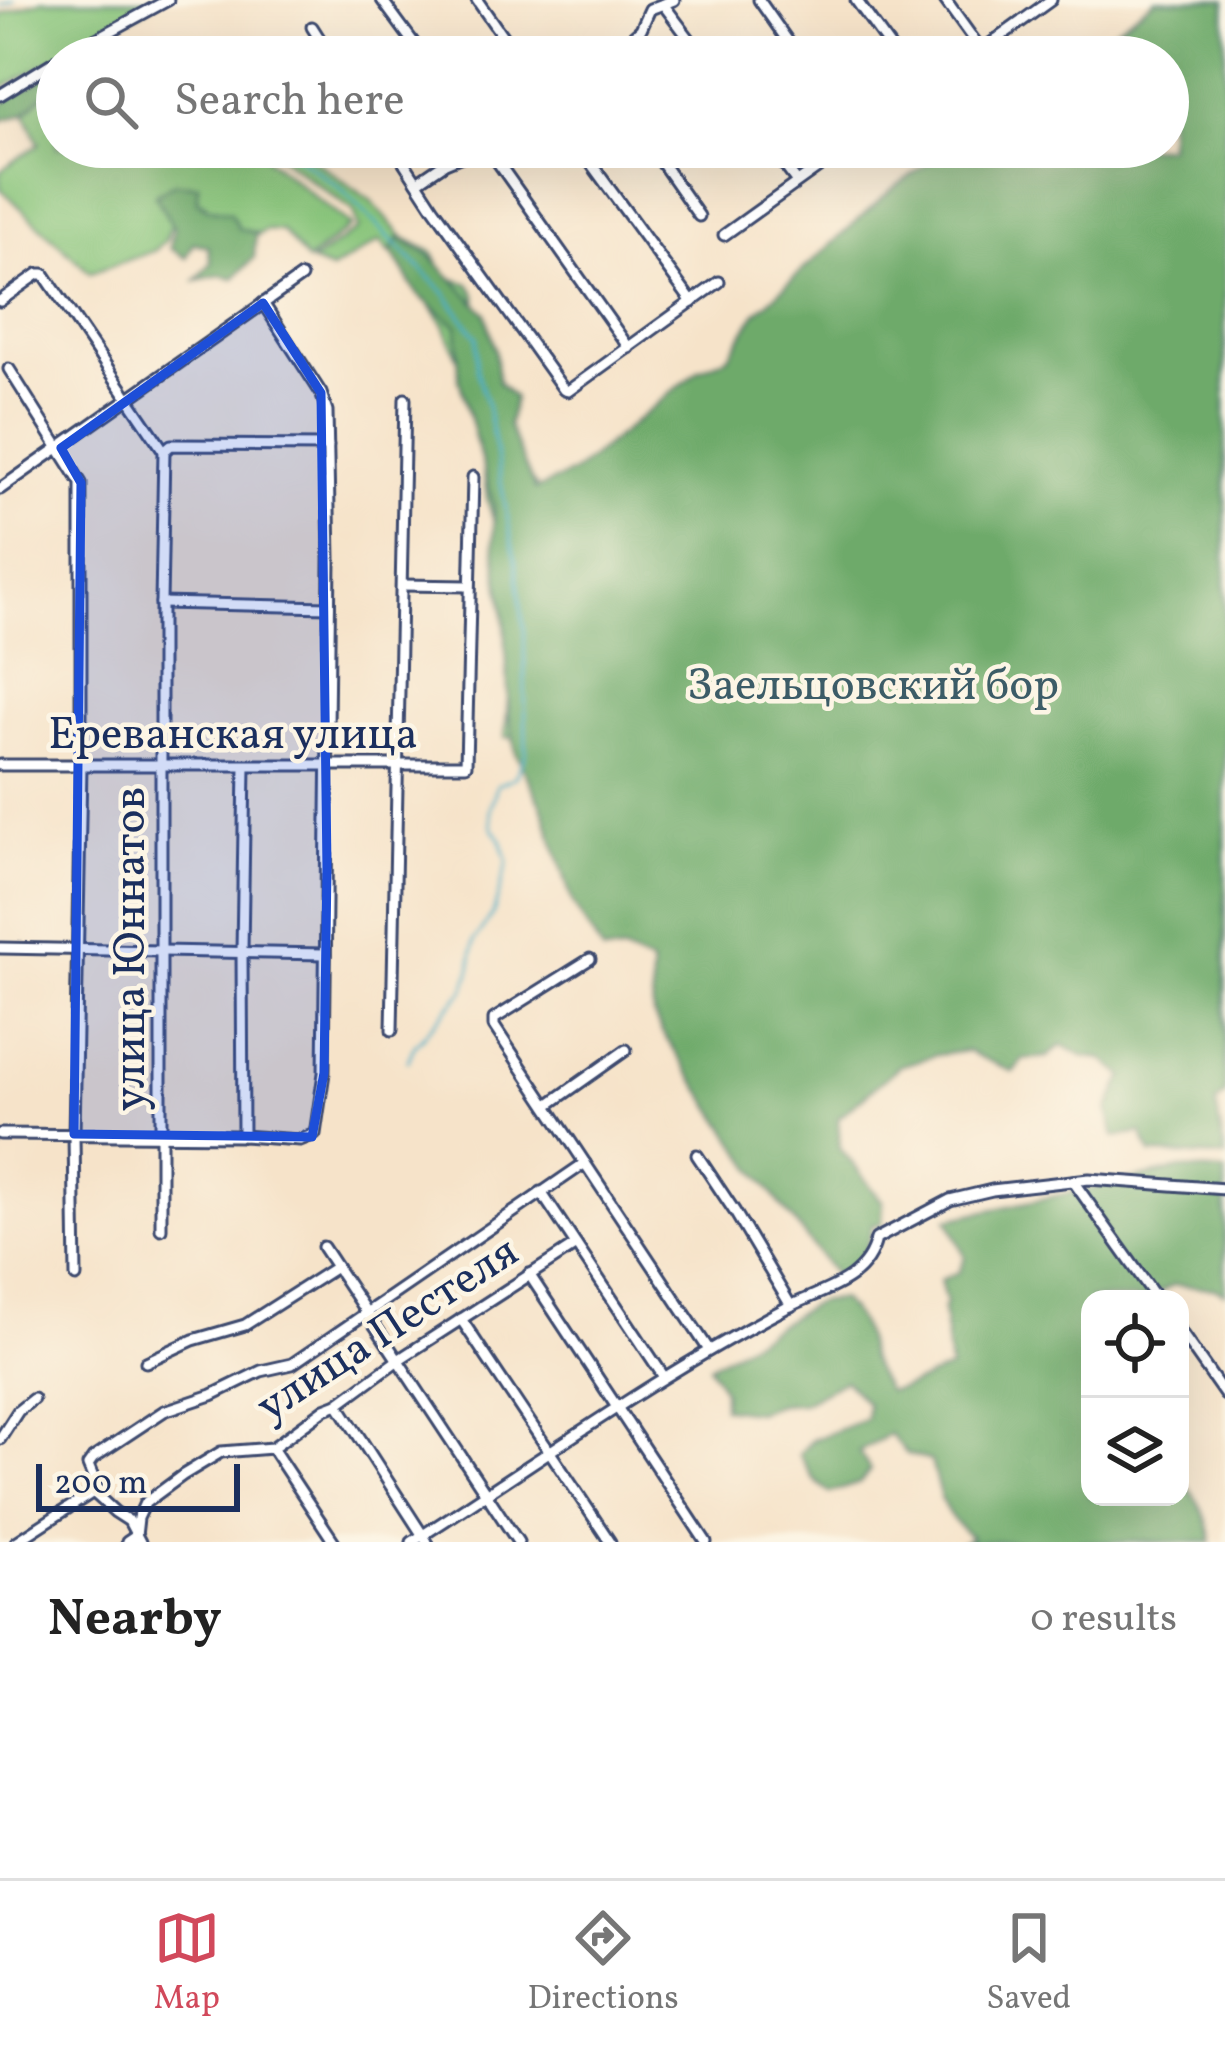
<!DOCTYPE html>
<html lang="en">
<head>
<meta charset="utf-8">
<style>
  :root { --surface:#fff; --page:#f2f2f2; --text:#222; --muted:#767676; --line:#e0e0e0; --accent:#d1495b }
  body { margin:0; font-family:Vollkorn,serif; background:var(--page); color:var(--text) }
  .controls { position:absolute; right:36px; bottom:36px; display:grid; overflow:hidden; border-radius:24px; box-shadow:0 12px 48px #0002 }
  .controls button { width:108px; height:108px; display:grid; place-items:center; padding:0; border:0; border-bottom:3px solid var(--line); background:var(--surface); color:var(--text); font:60px sans-serif }
  .scale { position:absolute; left:36px; bottom:30px; width:204px; box-sizing:border-box; padding-left:12px; border:6px solid #1b2f5e; border-top:0; font-size:33px; line-height:42px; white-space:nowrap; color:#1b2f5e; -webkit-text-stroke:9px #fcf5e5; paint-order:stroke }
  .list { margin:0; padding:0; list-style:none }
  h2 { display:flex; justify-content:space-between; align-items:center; height:156px; margin:0; padding:0 48px; font-size:51px }
  h2 small { font-size:39px; font-weight:400; color:var(--muted) }
  .icon { flex:none; width:66px; height:66px; fill:none; stroke:currentColor; stroke-width:2; stroke-linecap:round; stroke-linejoin:round }
  .map { position:relative; flex:none; width:1225px; height:1542px; overflow:hidden }
  .search { position:absolute; background:var(--surface); box-shadow:0 12px 48px #0002; left:36px; right:36px; top:36px; height:132px; display:flex; align-items:center; gap:30px; box-sizing:border-box; padding:0 42px; border-radius:66px; color:var(--muted); font-size:45px }
  .sheet { height:336px; background:var(--surface) }
  nav { display:flex; justify-content:space-around; align-items:center; box-sizing:border-box; height:168px; border-top:3px solid var(--line); background:var(--surface); font-size:33px; color:var(--muted) }
  nav a { display:grid; justify-items:center; gap:6px }
  nav .on { color:var(--accent) }
  .map>svg:first-child { display:block }
  .green { fill:#89c57b; stroke:#527a6c; stroke-width:3 }
  .forest { fill:#6eaa6b; stroke:#446c64; stroke-width:3 }
  .lines { fill:none; stroke-linecap:round; stroke-linejoin:round }
  .stream { stroke:#48aec7; stroke-width:3 }
  .minor-casing { stroke:#3c4a6e; stroke-width:15 }
  .minor { stroke:#fff; stroke-width:9 }
  .marked { fill:#1d4ed8; fill-opacity:0.2; stroke:#1d4ed8; stroke-width:9; stroke-linejoin:round }
  .labels { text-anchor:middle; stroke-width:9; stroke-linejoin:round; paint-order:stroke }
  .park-label { font-size:45px; fill:#3c5c67; stroke:#fcf5e5 }
  .street-label { font-size:45px; fill:#1b2f5e; stroke:#fcf5e5 }
</style>
</head>
<body>
<div class="map">
<svg width="1225" height="1542" viewBox="0 0 1225 1542">
  <rect width="100%" height="100%" fill="#fcf5e5"/>
  <filter id="ink" filterUnits="userSpaceOnUse"><feTurbulence type="fractalNoise" baseFrequency=".00833" numOctaves="2"/><feDisplacementMap in="SourceGraphic" scale="24" xChannelSelector="R" yChannelSelector="G"/><feConvolveMatrix kernelMatrix="1 2 1 2 8 2 1 2 1" color-interpolation-filters="sRGB"/></filter>
  <filter id="wash" filterUnits="userSpaceOnUse"><feTurbulence type="fractalNoise" baseFrequency=".004" numOctaves="4" result="noise"/><feDisplacementMap in="SourceGraphic" scale="48" xChannelSelector="R" yChannelSelector="G"/><feGaussianBlur stdDeviation="2.7" result="paint"/><feColorMatrix in="noise" values="0 0 0 0 0 0 0 0 0 0 0 0 0 0 0 0 0 1.4 0 .05"/><feComposite in="paint" operator="in"/></filter>
  <g filter="url(#wash)">
    <rect width="100%" height="100%" fill="#f6e3c9"/>
    <g class="green">
      <path d="M 43,0 L 157,0 L 148,8 L 0,89 L 0,15 Z"/>
      <path d="M 57,87 L 57,147 L 262,147 L 267,159 L 351,226 L 307,261 L 282,231 L 266,230 L 245,242 L 202,202 L 164,205 L 173,221 L 165,241 L 154,251 L 90,273 L 0,188 L 0,171 L 39,144 L 24,110 L 43,93 Z"/>
      <path d="M 272,147 L 303,147 L 310,157 L 370,200 L 403,237 L 432,252 L 446,277 L 469,284 L 476,295 L 477,317 L 494,345 L 496,373 L 503,395 L 513,402 L 508,426 L 519,467 L 536,486 L 547,555 L 545,740 L 505,737 L 511,655 L 505,559 L 487,499 L 475,401 L 444,325 L 403,267 L 380,241 L 331,270 L 311,262 L 358,229 L 353,211 L 288,163 Z"/>
    </g>
    <g class="forest">
      <path d="M 1155,0 L 1225,0 L 1225,1094 L 1216,1103 L 1225,1157 L 1151,1154 L 1142,1133 L 1115,1137 L 1108,1110 L 1124,1076 L 1103,1059 L 1085,1057 L 1062,1045 L 1047,1057 L 1024,1059 L 1013,1072 L 967,1051 L 937,1055 L 899,1066 L 838,1118 L 840,1148 L 883,1202 L 882,1224 L 872,1225 C 868,1251 861,1266 835,1276 L 753,1168 L 662,1032 L 653,1014 L 651,964 L 623,952 L 603,953 L 573,904 L 543,808 L 516,753 L 509,715 L 505,624 L 494,544 L 494,507 L 459,379 L 457,326 L 418,295 L 391,251 L 399,238 L 428,254 L 486,313 L 495,351 L 498,382 L 514,398 L 508,425 L 535,490 L 574,472 L 700,369 L 728,357 L 757,312 L 892,189 L 951,147 L 1168,147 L 1168,57 L 1076,57 Z"/>
      <path d="M 57,74 L 57,89 C 41,93 39,101 27,111 C 19,118 9,117 0,121 L 0,105 L 46,76 Z"/>
      <path d="M 174,183 L 199,185 L 197,201 L 207,208 L 230,213 L 239,229 L 256,233 L 254,258 L 234,278 L 220,275 L 196,280 L 211,263 L 208,246 L 194,243 L 186,258 L 170,248 L 174,229 L 155,195 Z"/>
      <path d="M 1181,1169 L 1225,1172 L 1225,1293 L 1215,1288 L 1173,1285 L 1149,1299 L 1090,1299 L 1090,1371 L 1087,1379 L 1090,1388 L 1090,1497 L 1180,1497 L 1180,1476 C 1195,1496 1210,1516 1211,1542 L 963,1542 L 971,1537 C 941,1513 940,1496 931,1461 L 907,1454 L 889,1434 L 859,1452 L 870,1470 L 860,1483 L 830,1493 L 815,1481 L 799,1454 L 812,1440 L 866,1419 L 867,1404 L 845,1380 L 802,1403 L 779,1404 L 756,1412 L 723,1408 L 723,1390 L 709,1366 L 816,1302 L 840,1299 C 860,1320 863,1326 868,1353 C 871,1366 881,1380 887,1391 C 909,1389 928,1376 950,1369 L 943,1309 L 946,1304 L 940,1280 L 959,1272 L 965,1257 L 948,1219 Z"/>
    </g>
    <g class="lines">
      <g class="stream">
        <path d="M 0,6 L 14,0"/>
        <path d="M 287,147 L 290,152 L 340,188 L 445,293 L 477,337 L 477,371 L 487,405 L 516,565 L 524,631 L 526,753 L 515,777 L 497,785 L 490,810 L 492,827 L 501,840 L 508,862 L 493,914 L 474,941 L 471,969 L 465,989 L 414,1046 L 408,1061"/>
      </g>
    </g>
  </g>
  <g filter="url(#ink)">
    <g class="lines">
      <g class="minor-casing">
        <g id="minor">
          <path d="M 382,0 L 424,57"/>
          <path d="M 477,0 L 517,57"/>
          <path d="M 759,0 L 799,57"/>
          <path d="M 856,0 L 897,57"/>
          <path d="M 945,0 L 981,50"/>
          <path d="M 663,4 L 703,57"/>
          <path d="M 312,27 L 331,57"/>
          <path d="M 63,57 L 168,0"/>
          <path d="M 610,57 L 641,29 L 650,9 L 674,0"/>
          <path d="M 972,57 L 1051,0"/>
          <path d="M 0,95 L 57,60"/>
          <path d="M 394,147 L 433,207 L 564,390 L 568,391 L 719,282"/>
          <path d="M 487,147 L 629,348"/>
          <path d="M 579,147 L 692,302"/>
          <path d="M 651,147 L 699,216"/>
          <path d="M 771,147 L 797,182"/>
          <path d="M 417,182 L 445,163 L 483,147"/>
          <path d="M 724,235 L 847,147"/>
          <path d="M 0,301 L 38,274 L 44,274 L 164,451 L 161,603 L 161,1229"/>
          <path d="M 9,369 L 81,483 L 81,766 L 74,1134 L 76,1277"/>
          <path d="M 164,451 L 171,445 L 328,446"/>
          <path d="M 0,489 L 301,277"/>
          <path d="M 402,585 L 469,586"/>
          <path d="M 161,603 L 329,607"/>
          <path d="M 0,765 L 466,765 L 473,477"/>
          <path d="M 0,948 L 325,954"/>
          <path d="M 590,959 L 494,1019 L 494,1026 L 709,1350"/>
          <path d="M 392,1030 L 405,399"/>
          <path d="M 548,1105 L 626,1050"/>
          <path d="M 0,1134 L 243,1136 L 300,1140 L 315,1134 L 324,1073 L 330,558 L 327,411 L 321,393 L 263,303"/>
          <path d="M 243,1136 L 242,951 L 245,766"/>
          <path d="M 697,1155 L 735,1212 L 791,1306"/>
          <path d="M 1073,1181 L 1157,1299"/>
          <path d="M 541,1192 L 664,1377"/>
          <path d="M 323,1247 L 518,1542"/>
          <path d="M 529,1274 L 706,1542"/>
          <path d="M 461,1319 L 610,1542"/>
          <path d="M 1180,1331 L 1225,1395"/>
          <path d="M 146,1362 L 193,1340 L 245,1325 L 336,1267"/>
          <path d="M 338,1404 L 427,1542"/>
          <path d="M 0,1439 L 18,1411 L 33,1399"/>
          <path d="M 272,1448 L 334,1542"/>
          <path d="M 16,1542 L 93,1492"/>
          <path d="M 127,1542 L 136,1536 L 138,1518 L 145,1503 L 183,1475 L 221,1452 L 272,1448 L 325,1409 L 338,1404 L 398,1360 L 576,1245"/>
          <path d="M 140,1542 L 129,1521 L 115,1512 L 93,1492 L 97,1487 L 88,1465 L 93,1458 L 164,1411 L 212,1395 L 261,1371 L 292,1364 L 585,1163"/>
          <path d="M 412,1542 C 536,1463 655,1376 786,1308 C 821,1290 866,1283 876,1239 L 950,1200 L 992,1190 L 1089,1179 L 1225,1189"/>
        </g>
      </g>
      <use href="#minor" class="minor"/>
    </g>
  </g>
  <path class="marked" d="M 263,303 L 321,393 L 327,869 L 324,1073 L 312,1137 L 74,1134 L 81,483 L 61,448 Z"/>
  <g class="labels">
    <g class="park-label">
      <text x="873" y="699">Заельцовский бор</text>
    </g>
    <g class="street-label">
      <text x="233" y="748">Ереванская улица</text>
      <text transform="translate(128 949) rotate(-90)" y="16">улица Юннатов</text>
      <text transform="translate(386 1327) rotate(-33)" y="16">улица Пестеля</text>
    </g>
  </g>
</svg>
<div class="controls">
<button><svg class="icon" aria-label="locate" viewBox="0 0 24 24"><circle cx="12" cy="12" r="6"/><path d="M12 2v4M12 18v4M2 12h4M18 12h4"/></svg></button>
<button><svg class="icon" aria-label="layers" viewBox="0 0 24 24"><path d="M12 4l9 5-9 5-9-5zM3 14l9 5 9-5"/></svg></button>
</div>
<div class="scale">200 m</div>
<div class="search"><svg class="icon" aria-label="search" viewBox="0 0 24 24"><circle cx="10" cy="10" r="6"/><path d="M15 15l6 6"/></svg>Search here</div>
</div>
<section class="sheet">
<h2>Nearby<small>0 results</small></h2>
<ul class="list">
</ul>
</section>
<nav>
<a class="on"><svg class="icon" aria-label="map" viewBox="0 0 24 24"><path d="M3 6l6-2 6 2 6-2v14l-6 2-6-2-6 2zM9 4v14M15 6v14"/></svg>Map</a>
<a><svg class="icon" aria-label="directions" viewBox="0 0 24 24"><path d="M12 3l9 9-9 9-9-9zM9 14v-3h6M13 9l2 2-2 2"/></svg>Directions</a>
<a><svg class="icon" aria-label="saved" viewBox="0 0 24 24"><path d="M7 4h10v16l-5-4-5 4z"/></svg>Saved</a>
</nav>
</body>
</html>
